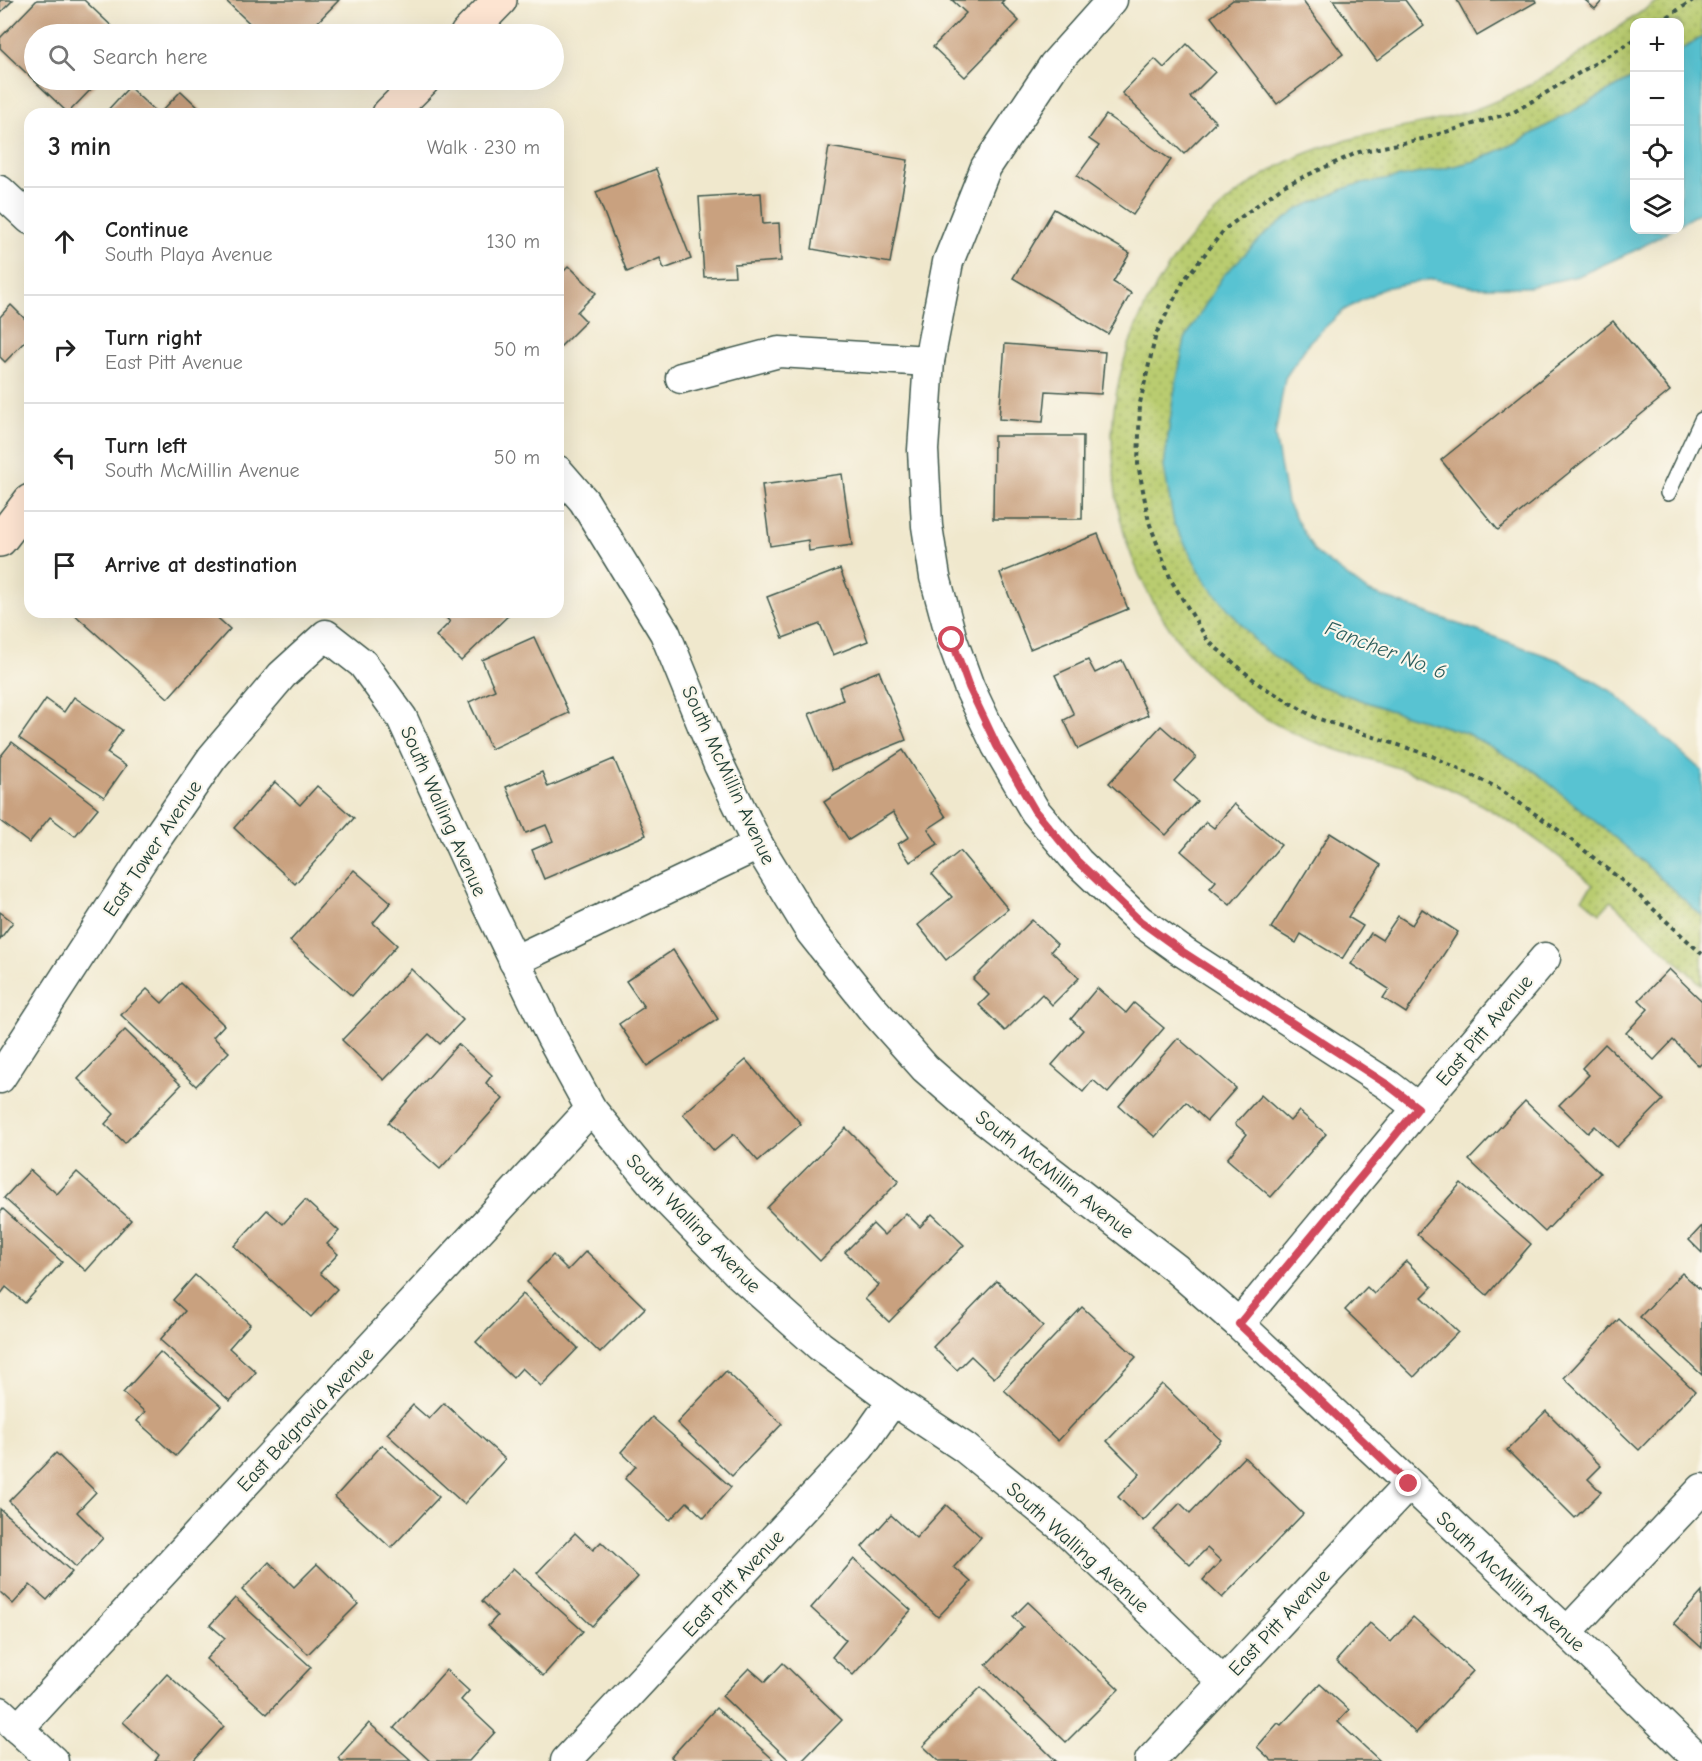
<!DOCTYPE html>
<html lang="en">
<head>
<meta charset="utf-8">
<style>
  :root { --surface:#fff; --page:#f6f6f6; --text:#222; --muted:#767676; --line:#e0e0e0 }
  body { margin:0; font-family:"Comic Neue",sans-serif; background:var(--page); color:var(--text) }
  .controls { position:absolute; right:18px; top:18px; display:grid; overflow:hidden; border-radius:12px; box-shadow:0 6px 24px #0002 }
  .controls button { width:54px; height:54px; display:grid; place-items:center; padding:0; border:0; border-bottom:2px solid var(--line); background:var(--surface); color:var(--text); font:30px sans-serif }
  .stop { position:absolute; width:18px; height:18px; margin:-14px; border:4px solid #d1495b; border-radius:50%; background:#fff }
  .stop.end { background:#d1495b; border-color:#fff; box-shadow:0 2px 6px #0008 }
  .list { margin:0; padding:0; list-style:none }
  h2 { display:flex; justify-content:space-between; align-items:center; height:78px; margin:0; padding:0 24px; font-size:26px }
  h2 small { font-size:20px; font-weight:400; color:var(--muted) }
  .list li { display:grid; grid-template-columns:39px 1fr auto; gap:18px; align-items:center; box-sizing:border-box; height:108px; padding:0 24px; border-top:2px solid var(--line) }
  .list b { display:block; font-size:22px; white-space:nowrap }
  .list p { margin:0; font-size:20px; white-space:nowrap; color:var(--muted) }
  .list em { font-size:20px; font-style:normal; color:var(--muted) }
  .icon { flex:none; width:33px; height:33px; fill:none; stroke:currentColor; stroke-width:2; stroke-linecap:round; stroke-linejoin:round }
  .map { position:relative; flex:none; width:1702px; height:1761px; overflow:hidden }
  .search { position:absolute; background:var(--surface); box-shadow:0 6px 24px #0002; left:24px; top:24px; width:540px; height:66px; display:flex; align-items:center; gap:15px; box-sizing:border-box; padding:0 21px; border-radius:33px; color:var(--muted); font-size:22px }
  .panel { position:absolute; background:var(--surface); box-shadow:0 6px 24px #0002; left:24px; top:108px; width:540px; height:510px; border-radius:18px }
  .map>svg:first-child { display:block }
  .grass { fill:url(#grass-dots); stroke:#6c8452; stroke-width:1.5 }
  .water { fill:#58c3d2; stroke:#3c8083; stroke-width:1.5 }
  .building { fill:#c9a17f }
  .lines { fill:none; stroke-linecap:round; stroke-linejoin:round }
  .lane-casing { stroke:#3e574b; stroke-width:18 }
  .street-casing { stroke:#3e574b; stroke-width:33 }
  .secondary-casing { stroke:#3e574b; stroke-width:36 }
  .path { stroke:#3e574b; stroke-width:4; stroke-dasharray:4.5 4.5; stroke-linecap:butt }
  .lane { stroke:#fff; stroke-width:15 }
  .street { stroke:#fff; stroke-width:30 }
  .secondary { stroke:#fde4d1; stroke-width:33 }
  .route { stroke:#d1495b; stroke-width:8 }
  .labels { text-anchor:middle; stroke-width:4.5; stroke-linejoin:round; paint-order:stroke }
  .street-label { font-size:20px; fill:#1f3d34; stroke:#fbf7ec }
  .water-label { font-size:21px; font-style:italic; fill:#2d5e5c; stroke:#fbf7ec }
</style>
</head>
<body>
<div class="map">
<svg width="1702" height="1761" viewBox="0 0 1702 1761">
  <defs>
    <pattern id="grass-dots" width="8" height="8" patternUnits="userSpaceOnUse" patternTransform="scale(1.5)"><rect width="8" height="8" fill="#b9cc6f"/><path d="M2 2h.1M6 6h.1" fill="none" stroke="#96a75c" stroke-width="1.8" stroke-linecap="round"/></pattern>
  </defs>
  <rect width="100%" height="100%" fill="#fbf7ec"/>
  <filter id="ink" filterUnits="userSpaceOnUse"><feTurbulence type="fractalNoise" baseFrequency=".0167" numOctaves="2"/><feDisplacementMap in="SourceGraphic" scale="12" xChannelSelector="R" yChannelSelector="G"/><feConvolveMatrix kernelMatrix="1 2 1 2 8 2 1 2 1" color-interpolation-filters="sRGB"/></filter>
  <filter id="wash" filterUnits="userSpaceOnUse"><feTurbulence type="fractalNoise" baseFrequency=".008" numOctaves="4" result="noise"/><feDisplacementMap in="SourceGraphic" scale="24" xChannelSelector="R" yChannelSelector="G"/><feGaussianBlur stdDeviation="1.35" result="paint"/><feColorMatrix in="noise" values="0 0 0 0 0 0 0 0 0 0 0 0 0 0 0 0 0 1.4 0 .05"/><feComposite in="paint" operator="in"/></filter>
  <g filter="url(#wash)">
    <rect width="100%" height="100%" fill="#f0e8cd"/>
    <path class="grass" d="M 1659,0 L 1702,0 L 1702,37 L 1680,51 L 1680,22 L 1634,22 L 1634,77 L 1514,144 L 1475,161 L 1438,170 L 1185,339 L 1173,399 L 1164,467 L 1306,681 L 1389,710 L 1466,733 L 1533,770 L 1631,851 L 1702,916 L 1702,985 L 1611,901 L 1600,913 L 1582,898 L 1593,885 C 1538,836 1476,796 1407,771 C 1379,761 1350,755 1323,745 C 1295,736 1268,721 1245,705 C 1171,653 1117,560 1114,469 C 1113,457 1112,445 1112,433 C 1117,315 1193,203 1300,156 C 1359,130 1424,129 1484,106 C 1547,82 1603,37 1659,0 Z"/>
    <g class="water">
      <path d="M 1702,37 L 1702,211 L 1680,224 L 1680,51 Z"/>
      <path d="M 1634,77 L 1634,230 L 1671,230 L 1638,249 L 1578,276 L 1529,287 L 1475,287 L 1433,279 L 1384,288 L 1344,310 L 1310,341 L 1285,378 L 1275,436 L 1287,503 L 1315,552 L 1367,591 L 1558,660 L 1613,692 L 1702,771 L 1702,916 L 1631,851 L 1533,770 L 1466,733 L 1389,710 L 1306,681 L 1258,644 L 1207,584 L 1174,524 L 1164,467 L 1173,399 L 1185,339 L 1222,277 L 1265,234 L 1300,208 L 1351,186 L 1438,170 L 1475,161 L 1514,144 Z"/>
    </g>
    <g id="blocks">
      <g class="building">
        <path d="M 0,0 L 13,0 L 0,13 Z"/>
        <path d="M 37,0 L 84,0 L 120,34 L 34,34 L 34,80 L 100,80 L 68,113 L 0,48 L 0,38 Z"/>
        <path d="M 225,0 L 339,0 L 306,34 L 261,34 Z"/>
        <path d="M 952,0 L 1004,0 L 1001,3 L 1019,21 L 965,77 L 933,47 L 966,13 Z"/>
        <path d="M 1233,0 L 1302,0 L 1343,54 L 1277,104 L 1211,17 Z"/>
        <path d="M 1333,0 L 1405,0 L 1424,26 L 1377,61 Z"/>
        <path d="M 1457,0 L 1535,0 L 1536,2 L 1477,36 Z"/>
        <path d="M 1585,0 L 1603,0 L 1595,9 Z"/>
        <path d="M 1187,44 L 1215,72 L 1190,97 L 1216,122 L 1184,154 L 1122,93 L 1155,59 L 1164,68 Z"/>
        <path d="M 129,87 L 158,114 L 104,114 Z"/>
        <path d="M 181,91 L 202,111 L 199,114 L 159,114 Z"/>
        <path d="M 1106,115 L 1171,160 L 1133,215 L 1077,176 L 1099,146 L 1089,139 Z"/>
        <path d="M 829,147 L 908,160 L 890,263 L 812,249 Z"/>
        <path d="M 656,169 L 691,259 L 664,269 L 660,258 L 627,272 L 596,192 Z"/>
        <path d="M 761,193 L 763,224 L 779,223 L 781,261 L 734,264 L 735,276 L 704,277 L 699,197 Z"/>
        <path d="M 1054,209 L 1130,253 L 1113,282 L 1131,293 L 1108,334 L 1013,278 Z"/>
        <path d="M 569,266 L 596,293 L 577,312 L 586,321 L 558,349 L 558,277 Z"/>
        <path d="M 11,305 L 30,324 L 30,336 L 5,362 L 0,357 L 0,317 Z"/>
        <path d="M 1613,321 L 1670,391 L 1498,530 L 1441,460 Z"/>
        <path d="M 1005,344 L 1105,352 L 1101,394 L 1046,391 L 1043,422 L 999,419 Z"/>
        <path d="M 994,436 L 1083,436 L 1082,519 L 993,519 Z"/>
        <path d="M 842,474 L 852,545 L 809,551 L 808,540 L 770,546 L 762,485 Z"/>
        <path d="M 1098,534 L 1128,609 L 1030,649 L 1000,573 Z"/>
        <path d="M 840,569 L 868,641 L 833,655 L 820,624 L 783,638 L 767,597 Z"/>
        <path d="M 76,612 L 185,612 L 188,615 L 191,612 L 211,612 L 230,629 L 168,698 L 74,614 Z"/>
        <path d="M 441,612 L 512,612 L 461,661 L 436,636 L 450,622 Z"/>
        <path d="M 534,637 L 569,713 L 491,749 L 469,702 L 495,690 L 482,660 Z"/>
        <path d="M 1088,660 L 1095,673 L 1122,660 L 1148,715 L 1078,749 L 1064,720 L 1074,715 L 1055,675 Z"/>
        <path d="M 879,671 L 906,740 L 832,770 L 809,714 L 843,700 L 839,687 Z"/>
        <path d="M 74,697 L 122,730 L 107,753 L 126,766 L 104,797 L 19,738 L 46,699 L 64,712 Z"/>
        <path d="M 1161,726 L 1196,757 L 1174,781 L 1197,801 L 1166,835 L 1109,783 Z"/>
        <path d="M 12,742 L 98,808 L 75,836 L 50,817 L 29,843 L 0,821 L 0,757 Z"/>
        <path d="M 903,750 L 946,817 L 928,829 L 938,844 L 910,862 L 898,844 L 909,837 L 893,812 L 849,840 L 824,802 Z"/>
        <path d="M 614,759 L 646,835 L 544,879 L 532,850 L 553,841 L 546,825 L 526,833 L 506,787 L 542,772 L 548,787 Z"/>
        <path d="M 275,782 L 300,805 L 317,786 L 354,818 L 295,884 L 234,828 Z"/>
        <path d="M 1234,804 L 1281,845 L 1230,905 L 1210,888 L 1216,881 L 1181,851 L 1206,822 L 1214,828 Z"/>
        <path d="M 1330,833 L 1381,865 L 1348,917 L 1363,926 L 1342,959 L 1301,934 L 1296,943 L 1271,928 Z"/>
        <path d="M 960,851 L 1008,909 L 946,960 L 918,925 L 952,897 L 932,874 Z"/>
        <path d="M 354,870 L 391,902 L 373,923 L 397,945 L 352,996 L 290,941 Z"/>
        <path d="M 1422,909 L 1458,932 L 1406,1013 L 1383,998 L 1389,989 L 1351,964 L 1371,933 L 1382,940 L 1398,916 L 1412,925 Z"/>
        <path d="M 0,912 L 13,922 L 0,939 Z"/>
        <path d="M 1032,920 L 1057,944 L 1051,951 L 1079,978 L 1052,1005 L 1042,994 L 1005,1031 L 979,1005 L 989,995 L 973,979 Z"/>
        <path d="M 673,950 L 718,1019 L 647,1066 L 619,1024 L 644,1007 L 626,981 Z"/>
        <path d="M 411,969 L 463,1020 L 440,1044 L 429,1034 L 384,1080 L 342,1040 Z"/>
        <path d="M 1669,969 L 1702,1001 L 1702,1063 L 1699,1066 L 1673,1040 L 1654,1060 L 1626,1033 L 1648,1009 L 1639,1000 Z"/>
        <path d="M 181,983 L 224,1025 L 213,1037 L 229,1052 L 196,1086 L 121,1015 L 147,989 L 162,1003 Z"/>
        <path d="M 1097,988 L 1126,1013 L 1134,1003 L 1164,1028 L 1108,1093 L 1093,1080 L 1083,1092 L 1052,1065 L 1083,1030 L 1071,1019 Z"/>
        <path d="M 125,1030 L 181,1085 L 125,1143 L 105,1124 L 114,1114 L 78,1079 Z"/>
        <path d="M 1178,1038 L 1236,1088 L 1207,1121 L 1186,1102 L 1155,1137 L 1119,1106 Z"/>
        <path d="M 458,1044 L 492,1075 L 486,1083 L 503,1099 L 440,1169 L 388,1123 Z"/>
        <path d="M 1605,1044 L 1663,1100 L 1617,1147 L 1595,1126 L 1588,1133 L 1559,1105 L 1589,1075 L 1582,1068 Z"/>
        <path d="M 746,1060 L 801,1124 L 758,1161 L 734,1134 L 714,1151 L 683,1114 Z"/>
        <path d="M 1261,1095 L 1290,1121 L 1299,1111 L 1326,1134 L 1271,1197 L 1227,1159 L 1247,1134 L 1235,1124 Z"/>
        <path d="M 1525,1101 L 1600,1173 L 1545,1232 L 1469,1160 Z"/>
        <path d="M 846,1128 L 899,1181 L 820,1261 L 767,1208 Z"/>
        <path d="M 30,1170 L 57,1194 L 77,1172 L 131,1220 L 86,1271 L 4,1198 Z"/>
        <path d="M 1461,1183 L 1531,1244 L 1487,1295 L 1417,1234 Z"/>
        <path d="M 305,1200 L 339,1231 L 327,1244 L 338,1254 L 320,1273 L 337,1289 L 311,1317 L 234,1246 L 267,1210 L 283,1224 Z"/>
        <path d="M 3,1209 L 62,1262 L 25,1303 L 6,1287 L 0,1295 L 0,1213 Z"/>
        <path d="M 906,1213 L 920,1227 L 932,1214 L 964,1245 L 889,1322 L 865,1299 L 879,1285 L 845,1252 L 873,1224 L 884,1235 Z"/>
        <path d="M 1702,1226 L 1702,1253 L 1689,1240 Z"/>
        <path d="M 586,1251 L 645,1308 L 600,1353 L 527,1282 L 553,1255 L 568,1270 Z"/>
        <path d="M 1406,1261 L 1432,1287 L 1422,1297 L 1458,1332 L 1414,1377 L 1345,1310 L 1367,1287 L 1374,1294 Z"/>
        <path d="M 1682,1273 L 1702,1291 L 1702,1375 L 1640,1317 Z"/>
        <path d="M 195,1275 L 250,1324 L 229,1348 L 256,1372 L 230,1401 L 160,1340 L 185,1311 L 173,1300 Z"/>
        <path d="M 997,1281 L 1043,1326 L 994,1378 L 971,1356 L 957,1370 L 933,1347 Z"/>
        <path d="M 523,1294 L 578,1348 L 541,1386 L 522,1368 L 513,1378 L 476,1342 Z"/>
        <path d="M 1082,1307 L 1136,1357 L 1058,1441 L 1004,1390 Z"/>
        <path d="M 1619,1319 L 1695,1391 L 1639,1450 L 1564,1378 Z"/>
        <path d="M 160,1352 L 221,1406 L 176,1456 L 137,1421 L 145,1412 L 123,1393 Z"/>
        <path d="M 726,1371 L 782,1424 L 732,1476 L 677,1423 Z"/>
        <path d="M 1162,1384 L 1221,1440 L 1143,1521 L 1118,1497 L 1140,1474 L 1107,1441 Z"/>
        <path d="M 444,1403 L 505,1459 L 464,1504 L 387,1434 L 413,1405 L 429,1419 Z"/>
        <path d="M 1546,1411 L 1601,1466 L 1588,1479 L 1601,1492 L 1575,1518 L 1507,1450 Z"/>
        <path d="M 652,1417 L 731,1487 L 704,1518 L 687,1502 L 670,1520 L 625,1479 L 636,1466 L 621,1452 Z"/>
        <path d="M 382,1445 L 439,1497 L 391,1548 L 335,1497 Z"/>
        <path d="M 56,1453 L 96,1492 L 77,1512 L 103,1538 L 76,1567 L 9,1501 Z"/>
        <path d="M 1244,1457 L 1303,1514 L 1222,1598 L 1203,1580 L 1221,1561 L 1207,1548 L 1190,1565 L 1154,1530 L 1180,1503 L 1190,1513 Z"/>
        <path d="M 946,1505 L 981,1537 L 954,1567 L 971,1582 L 938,1617 L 862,1547 L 891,1515 L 916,1538 Z"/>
        <path d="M 0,1509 L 72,1572 L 47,1600 L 30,1585 L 13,1604 L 0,1592 Z"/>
        <path d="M 575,1533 L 593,1550 L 601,1542 L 638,1577 L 592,1626 L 537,1573 Z"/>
        <path d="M 854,1559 L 911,1610 L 853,1675 L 832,1657 L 846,1640 L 811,1608 Z"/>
        <path d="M 269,1562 L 294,1587 L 317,1564 L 358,1604 L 308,1654 L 242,1590 Z"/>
        <path d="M 513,1568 L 583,1631 L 543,1676 L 488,1626 L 497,1616 L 482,1601 Z"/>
        <path d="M 1702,1592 L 1702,1648 L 1674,1623 Z"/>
        <path d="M 235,1598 L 311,1667 L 267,1714 L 206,1659 L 225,1638 L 210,1625 Z"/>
        <path d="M 1028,1602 L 1119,1689 L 1066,1742 L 986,1665 L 1023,1627 L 1013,1617 Z"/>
        <path d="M 1413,1617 L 1473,1671 L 1416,1733 L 1336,1661 L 1370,1623 L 1391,1642 Z"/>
        <path d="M 783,1663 L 842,1720 L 802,1761 L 790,1761 L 722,1696 L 749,1668 L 765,1682 Z"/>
        <path d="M 446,1670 L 469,1691 L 461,1700 L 495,1732 L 469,1761 L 430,1761 L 394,1728 Z"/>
        <path d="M 167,1674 L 224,1726 L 193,1761 L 155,1761 L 159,1755 L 123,1722 Z"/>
        <path d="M 1320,1684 L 1349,1710 L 1338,1722 L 1380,1761 L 1272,1761 L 1257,1747 L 1278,1723 L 1281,1725 Z"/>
        <path d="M 981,1687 L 1056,1761 L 939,1761 L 923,1746 Z"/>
        <path d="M 716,1708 L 775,1761 L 676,1761 L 671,1757 Z"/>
        <path d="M 369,1723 L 412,1761 L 341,1761 L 338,1758 Z"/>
      </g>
    </g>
  </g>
  <g filter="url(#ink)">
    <use href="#blocks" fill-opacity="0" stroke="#3e574b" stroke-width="1.5"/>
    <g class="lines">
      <g class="lane-casing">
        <path id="lane" d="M 1668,493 L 1702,420"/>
      </g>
      <g class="street-casing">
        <g id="street">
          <path d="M 1112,0 L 1054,65 L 986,167 L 948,262 L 929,361 L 923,450 L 927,526 L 935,577 L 952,640 L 969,687 L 997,746 L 1035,811 L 1078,862 L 1140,921 L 1183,952 L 1388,1085 L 1418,1108"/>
          <path d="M 0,191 L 30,219"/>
          <path d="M 681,378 L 779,352 L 929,361"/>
          <path d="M 558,471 L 584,501 L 665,633 L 719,765 L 758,845 L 811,932 L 870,1006 L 925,1068 L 982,1118 L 1175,1268 L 1239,1324 L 1567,1632 L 1700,1761"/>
          <path d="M 514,961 L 758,845"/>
          <path d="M 0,1078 L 145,855 L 212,758 L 282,675 L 326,635 L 363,664 L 402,718 L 485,900 L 551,1036 L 591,1109 L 663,1196 L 737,1272 L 820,1346 L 893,1400 L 965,1448 L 1067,1531 L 1223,1682"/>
          <path d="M 1239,1324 L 1418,1108 L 1545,958"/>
          <path d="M 1567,1632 L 1702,1489"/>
          <path d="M 0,1712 L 53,1761"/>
          <path d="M 18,1729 L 591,1109"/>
          <path d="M 566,1761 L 860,1447 L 893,1400"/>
          <path d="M 1150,1761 L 1409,1484"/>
        </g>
      </g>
      <g class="secondary-casing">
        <g id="secondary">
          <path d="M 467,34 L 500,0"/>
          <path d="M 389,114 L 423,80"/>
          <path d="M 0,540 L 30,501"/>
        </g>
      </g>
      <g class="path">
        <path d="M 1660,22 L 1693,0"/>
        <path d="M 1634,40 L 1514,112 L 1422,139 L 1359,152 L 1283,186 L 1225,229 L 1184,280 L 1156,334 L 1140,403 L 1138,464 L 1149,522 L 1171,580 L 1208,641 L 1260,685 L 1316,718 L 1432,756 L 1498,788 L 1564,834 L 1625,883 L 1702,954"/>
      </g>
      <use href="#lane" class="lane"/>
      <use href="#street" class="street"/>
      <use href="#secondary" class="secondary"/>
    </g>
  </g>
  <g class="lines" filter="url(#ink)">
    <path class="route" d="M 952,640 L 969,687 L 997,746 L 1035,811 L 1078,862 L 1140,921 L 1183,952 L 1388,1085 L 1418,1108 L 1239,1324 L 1409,1484"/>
  </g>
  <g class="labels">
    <g class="street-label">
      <text transform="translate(729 775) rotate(65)" y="7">South McMillin Avenue</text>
      <text transform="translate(444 811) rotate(66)" y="7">South Walling Avenue</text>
      <text transform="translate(152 848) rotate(-56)" y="7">East Tower Avenue</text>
      <text transform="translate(1484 1030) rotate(-50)" y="7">East Pitt Avenue</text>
      <text transform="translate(1055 1174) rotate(38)" y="7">South McMillin Avenue</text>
      <text transform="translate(694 1223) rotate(46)" y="7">South Walling Avenue</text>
      <text transform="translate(305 1419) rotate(-47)" y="7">East Belgravia Avenue</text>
      <text transform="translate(1078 1547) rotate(42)" y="7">South Walling Avenue</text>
      <text transform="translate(1511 1581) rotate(43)" y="7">South McMillin Avenue</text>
      <text transform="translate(733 1583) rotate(-47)" y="7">East Pitt Avenue</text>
      <text transform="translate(1279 1622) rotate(-47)" y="7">East Pitt Avenue</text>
    </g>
    <g class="water-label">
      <text transform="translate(1386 650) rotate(21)" y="7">Fancher No. 6</text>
    </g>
  </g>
</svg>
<div class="controls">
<button>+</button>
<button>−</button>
<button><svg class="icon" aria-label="locate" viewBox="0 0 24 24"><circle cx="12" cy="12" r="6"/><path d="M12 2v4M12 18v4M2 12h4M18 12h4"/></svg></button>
<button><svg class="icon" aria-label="layers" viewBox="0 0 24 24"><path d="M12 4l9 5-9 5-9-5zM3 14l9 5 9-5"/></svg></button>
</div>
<div class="stop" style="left:952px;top:640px"></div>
<div class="stop end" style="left:1409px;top:1484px"></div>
<div class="search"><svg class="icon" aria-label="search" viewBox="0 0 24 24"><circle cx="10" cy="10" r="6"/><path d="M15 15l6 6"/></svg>Search here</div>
<section class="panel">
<h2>3 min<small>Walk · 230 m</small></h2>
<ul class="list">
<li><svg class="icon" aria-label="ahead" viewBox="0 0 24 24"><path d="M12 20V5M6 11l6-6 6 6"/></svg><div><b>Continue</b><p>South Playa Avenue</p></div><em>130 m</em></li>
<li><svg class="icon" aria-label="right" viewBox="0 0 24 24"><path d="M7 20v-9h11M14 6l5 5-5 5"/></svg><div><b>Turn right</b><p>East Pitt Avenue</p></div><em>50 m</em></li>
<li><svg class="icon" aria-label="left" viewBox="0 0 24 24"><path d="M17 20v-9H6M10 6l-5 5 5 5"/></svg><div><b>Turn left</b><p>South McMillin Avenue</p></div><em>50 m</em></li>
<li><svg class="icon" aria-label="arrive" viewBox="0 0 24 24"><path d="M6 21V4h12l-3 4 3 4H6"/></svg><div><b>Arrive at destination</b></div></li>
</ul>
</section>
</div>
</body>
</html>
